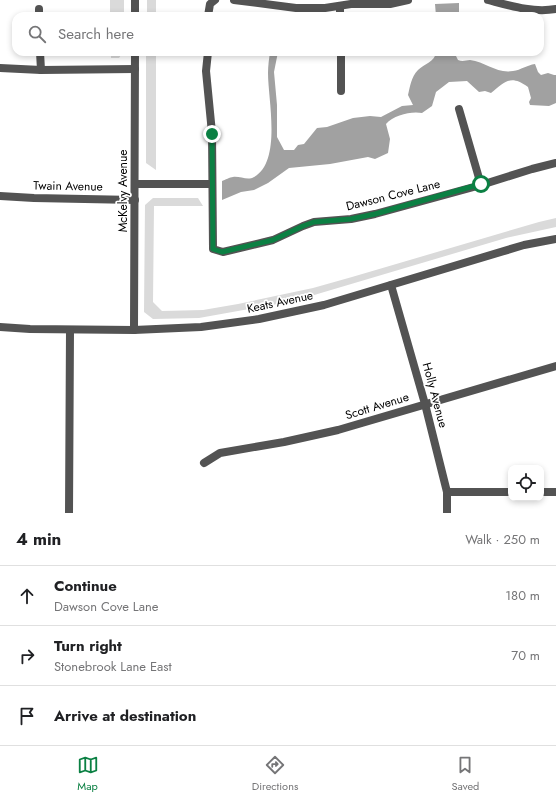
<!DOCTYPE html>
<html lang="en">
<head>
<meta charset="utf-8">
<style>
  :root { --surface:#fff; --page:#f2f2f2; --text:#202124; --muted:#757577; --line:#e0e0e0; --accent:#0b8043 }
  body { margin:0; font-family:Jost,sans-serif; background:var(--page); color:var(--text) }
  .controls { position:absolute; right:12px; bottom:12px; display:grid; overflow:hidden; border-radius:8px; box-shadow:0 2px 6px #0003 }
  .controls button { width:36px; height:36px; display:grid; place-items:center; padding:0; border:0; border-bottom:1px solid var(--line); background:var(--surface); color:var(--text); font:20px sans-serif }
  .stop { position:absolute; width:12px; height:12px; margin:-9px; border:3px solid #0b8043; border-radius:50%; background:#fff }
  .stop.end { background:#0b8043; border-color:#fff; box-shadow:0 1px 4px #0008 }
  .list { margin:0; padding:0; list-style:none }
  h2 { display:flex; justify-content:space-between; align-items:center; height:52px; margin:0; padding:0 16px; font-size:17px }
  h2 small { font-size:13px; font-weight:400; color:var(--muted) }
  .list li { display:grid; grid-template-columns:26px 1fr auto; gap:12px; align-items:center; box-sizing:border-box; height:60px; padding:0 16px; border-top:1px solid var(--line) }
  .list b { display:block; font-size:15px; white-space:nowrap }
  .list p { margin:0; font-size:13px; white-space:nowrap; color:var(--muted) }
  .list em { font-size:13px; font-style:normal; color:var(--muted) }
  .icon { flex:none; width:22px; height:22px; fill:none; stroke:currentColor; stroke-width:2; stroke-linecap:round; stroke-linejoin:round }
  .map { position:relative; flex:none; width:556px; height:513px; overflow:hidden }
  .search { position:absolute; background:var(--surface); box-shadow:0 2px 6px #0003; left:12px; right:12px; top:12px; height:44px; display:flex; align-items:center; gap:10px; box-sizing:border-box; padding:0 14px; border-radius:12px; color:var(--muted); font-size:15px }
  .sheet { height:232px; background:var(--surface) }
  nav { display:flex; justify-content:space-around; align-items:center; box-sizing:border-box; height:56px; border-top:1px solid var(--line); background:var(--surface); font-size:11px; color:var(--muted) }
  nav a { display:grid; justify-items:center; gap:2px }
  nav .on { color:var(--accent) }
  .map>svg:first-child { display:block }
  .green { fill:#dadada }
  .water { fill:#a1a1a1 }
  .lines { fill:none; stroke-linecap:round; stroke-linejoin:round }
  .street { stroke:#535353; stroke-width:8 }
  .route { stroke:#0b8043; stroke-width:5 }
  .labels { text-anchor:middle; stroke-width:3.5; stroke-linejoin:round; paint-order:stroke }
  .street-label { font-size:12px; fill:#000; stroke:#fff }
</style>
</head>
<body>
<div class="map">
<svg width="556" height="513" viewBox="0 0 556 513">
  <rect width="100%" height="100%" fill="#fff"/>
  <g class="green">
    <rect x="110" y="0" width="14" height="16"/>
    <rect x="147" y="0" width="9" height="16"/>
    <path d="M 111,52 L 123,52 L 119,58 L 111,58 Z"/>
    <path d="M 146,52 L 156,52 L 156,170 L 146,163 Z"/>
    <path d="M 153,198 L 198,198 L 203,206 L 154,206 L 153,302 L 162,311 L 203,310 L 238,304 L 313,288 L 352,277 L 539,222 L 556,218 L 556,227 L 506,238 L 294,301 L 199,318 L 153,319 L 144,312 L 145,205 Z"/>
  </g>
  <g class="water">
    <path d="M 459,3 L 459,16 L 436,16 L 435,4 Z"/>
    <path d="M 270,52 L 278,52 L 274,72 L 277,105 L 277,137 L 284,150 L 294,150 L 298,145 L 304,144 L 317,128 L 327,127 L 353,118 L 370,116 L 381,117 L 402,106 L 413,105 L 408,95 C 410,87 411,77 418,70 C 424,64 435,62 436,52 L 457,52 L 456,56 L 458,60 C 463,62 466,60 470,60 C 486,62 497,74 513,71 C 521,70 527,65 535,64 L 538,72 L 541,75 L 548,73 L 554,75 L 556,75 L 556,103 L 549,106 L 530,105 L 529,102 L 531,98 L 528,87 C 510,74 505,82 491,93 L 485,91 L 479,92 L 467,81 L 449,82 L 436,92 L 432,106 L 422,113 C 411,111 394,115 386,124 L 390,139 L 388,153 L 375,159 L 368,157 L 330,164 L 289,168 L 268,183 L 254,190 L 241,192 L 222,200 L 222,181 C 225,180 230,177 233,177 C 240,176 248,181 254,177 C 282,161 268,100 268,73 C 268,66 269,59 270,52 Z"/>
  </g>
  <g class="lines">
    <g class="street">
      <path d="M 135,0 L 135,16"/>
      <path d="M 234,0 L 296,8 L 325,8 L 351,4 L 390,4 L 408,0"/>
      <path d="M 488,0 C 511,6 533,13 556,9"/>
      <path d="M 340,6 L 340,16"/>
      <path d="M 39,9 L 39,16"/>
      <path d="M 208,16 L 210,4 L 215,0"/>
      <path d="M 40,52 L 41,70"/>
      <path d="M 208,52 L 206,71 L 212,133 L 213,249 L 223,252 L 273,240 L 303,226 L 314,222 L 351,219 L 375,214 L 481,185 L 532,169 L 556,163"/>
      <path d="M 341,52 L 341,91"/>
      <path d="M 0,68 L 41,70 L 135,69"/>
      <path d="M 459,109 L 481,185"/>
      <path d="M 135,184 L 212,184"/>
      <path d="M 0,196 L 34,198 L 135,200"/>
      <path d="M 391,285 L 425,404 L 447,492 L 447,513"/>
      <path d="M 0,327 L 30,329 L 134,330 L 201,327 L 259,319 L 324,305 L 524,245 L 556,239"/>
      <path d="M 134,330 L 135,52"/>
      <path d="M 204,463 L 220,453 L 284,442 L 338,430 L 556,366"/>
      <path d="M 447,492 L 511,492"/>
      <path d="M 541,492 L 556,492"/>
      <path d="M 69,513 L 70,330"/>
    </g>
  </g>
  <g class="lines">
    <path class="route" d="M 212,134 L 213,249 L 222,252 L 273,240 L 303,226 L 314,222 L 351,219 L 375,214 L 481,184"/>
  </g>
  <g class="labels">
    <g class="street-label">
      <text transform="translate(68 186) rotate(1)" y="4">Twain Avenue</text>
      <text transform="translate(123 191) rotate(-90)" y="4">McKelvy Avenue</text>
      <text transform="translate(393 195) rotate(-14)" y="4">Dawson Cove Lane</text>
      <text transform="translate(280 302) rotate(-12)" y="4">Keats Avenue</text>
      <text transform="translate(435 395) rotate(75)" y="4">Holly Avenue</text>
      <text transform="translate(377 406) rotate(-17)" y="4">Scott Avenue</text>
    </g>
  </g>
</svg>
<div class="controls">
<button><svg class="icon" aria-label="locate" viewBox="0 0 24 24"><circle cx="12" cy="12" r="6"/><path d="M12 2v4M12 18v4M2 12h4M18 12h4"/></svg></button>
</div>
<div class="stop" style="left:481px;top:184px"></div>
<div class="stop end" style="left:212px;top:134px"></div>
<div class="search"><svg class="icon" aria-label="search" viewBox="0 0 24 24"><circle cx="10" cy="10" r="6"/><path d="M15 15l6 6"/></svg>Search here</div>
</div>
<section class="sheet">
<h2>4 min<small>Walk · 250 m</small></h2>
<ul class="list">
<li><svg class="icon" aria-label="ahead" viewBox="0 0 24 24"><path d="M12 20V5M6 11l6-6 6 6"/></svg><div><b>Continue</b><p>Dawson Cove Lane</p></div><em>180 m</em></li>
<li><svg class="icon" aria-label="right" viewBox="0 0 24 24"><path d="M7 20v-9h11M14 6l5 5-5 5"/></svg><div><b>Turn right</b><p>Stonebrook Lane East</p></div><em>70 m</em></li>
<li><svg class="icon" aria-label="arrive" viewBox="0 0 24 24"><path d="M6 21V4h12l-3 4 3 4H6"/></svg><div><b>Arrive at destination</b></div></li>
</ul>
</section>
<nav>
<a class="on"><svg class="icon" aria-label="map" viewBox="0 0 24 24"><path d="M3 6l6-2 6 2 6-2v14l-6 2-6-2-6 2zM9 4v14M15 6v14"/></svg>Map</a>
<a><svg class="icon" aria-label="directions" viewBox="0 0 24 24"><path d="M12 3l9 9-9 9-9-9zM9 14v-3h6M13 9l2 2-2 2"/></svg>Directions</a>
<a><svg class="icon" aria-label="saved" viewBox="0 0 24 24"><path d="M7 4h10v16l-5-4-5 4z"/></svg>Saved</a>
</nav>
</body>
</html>
